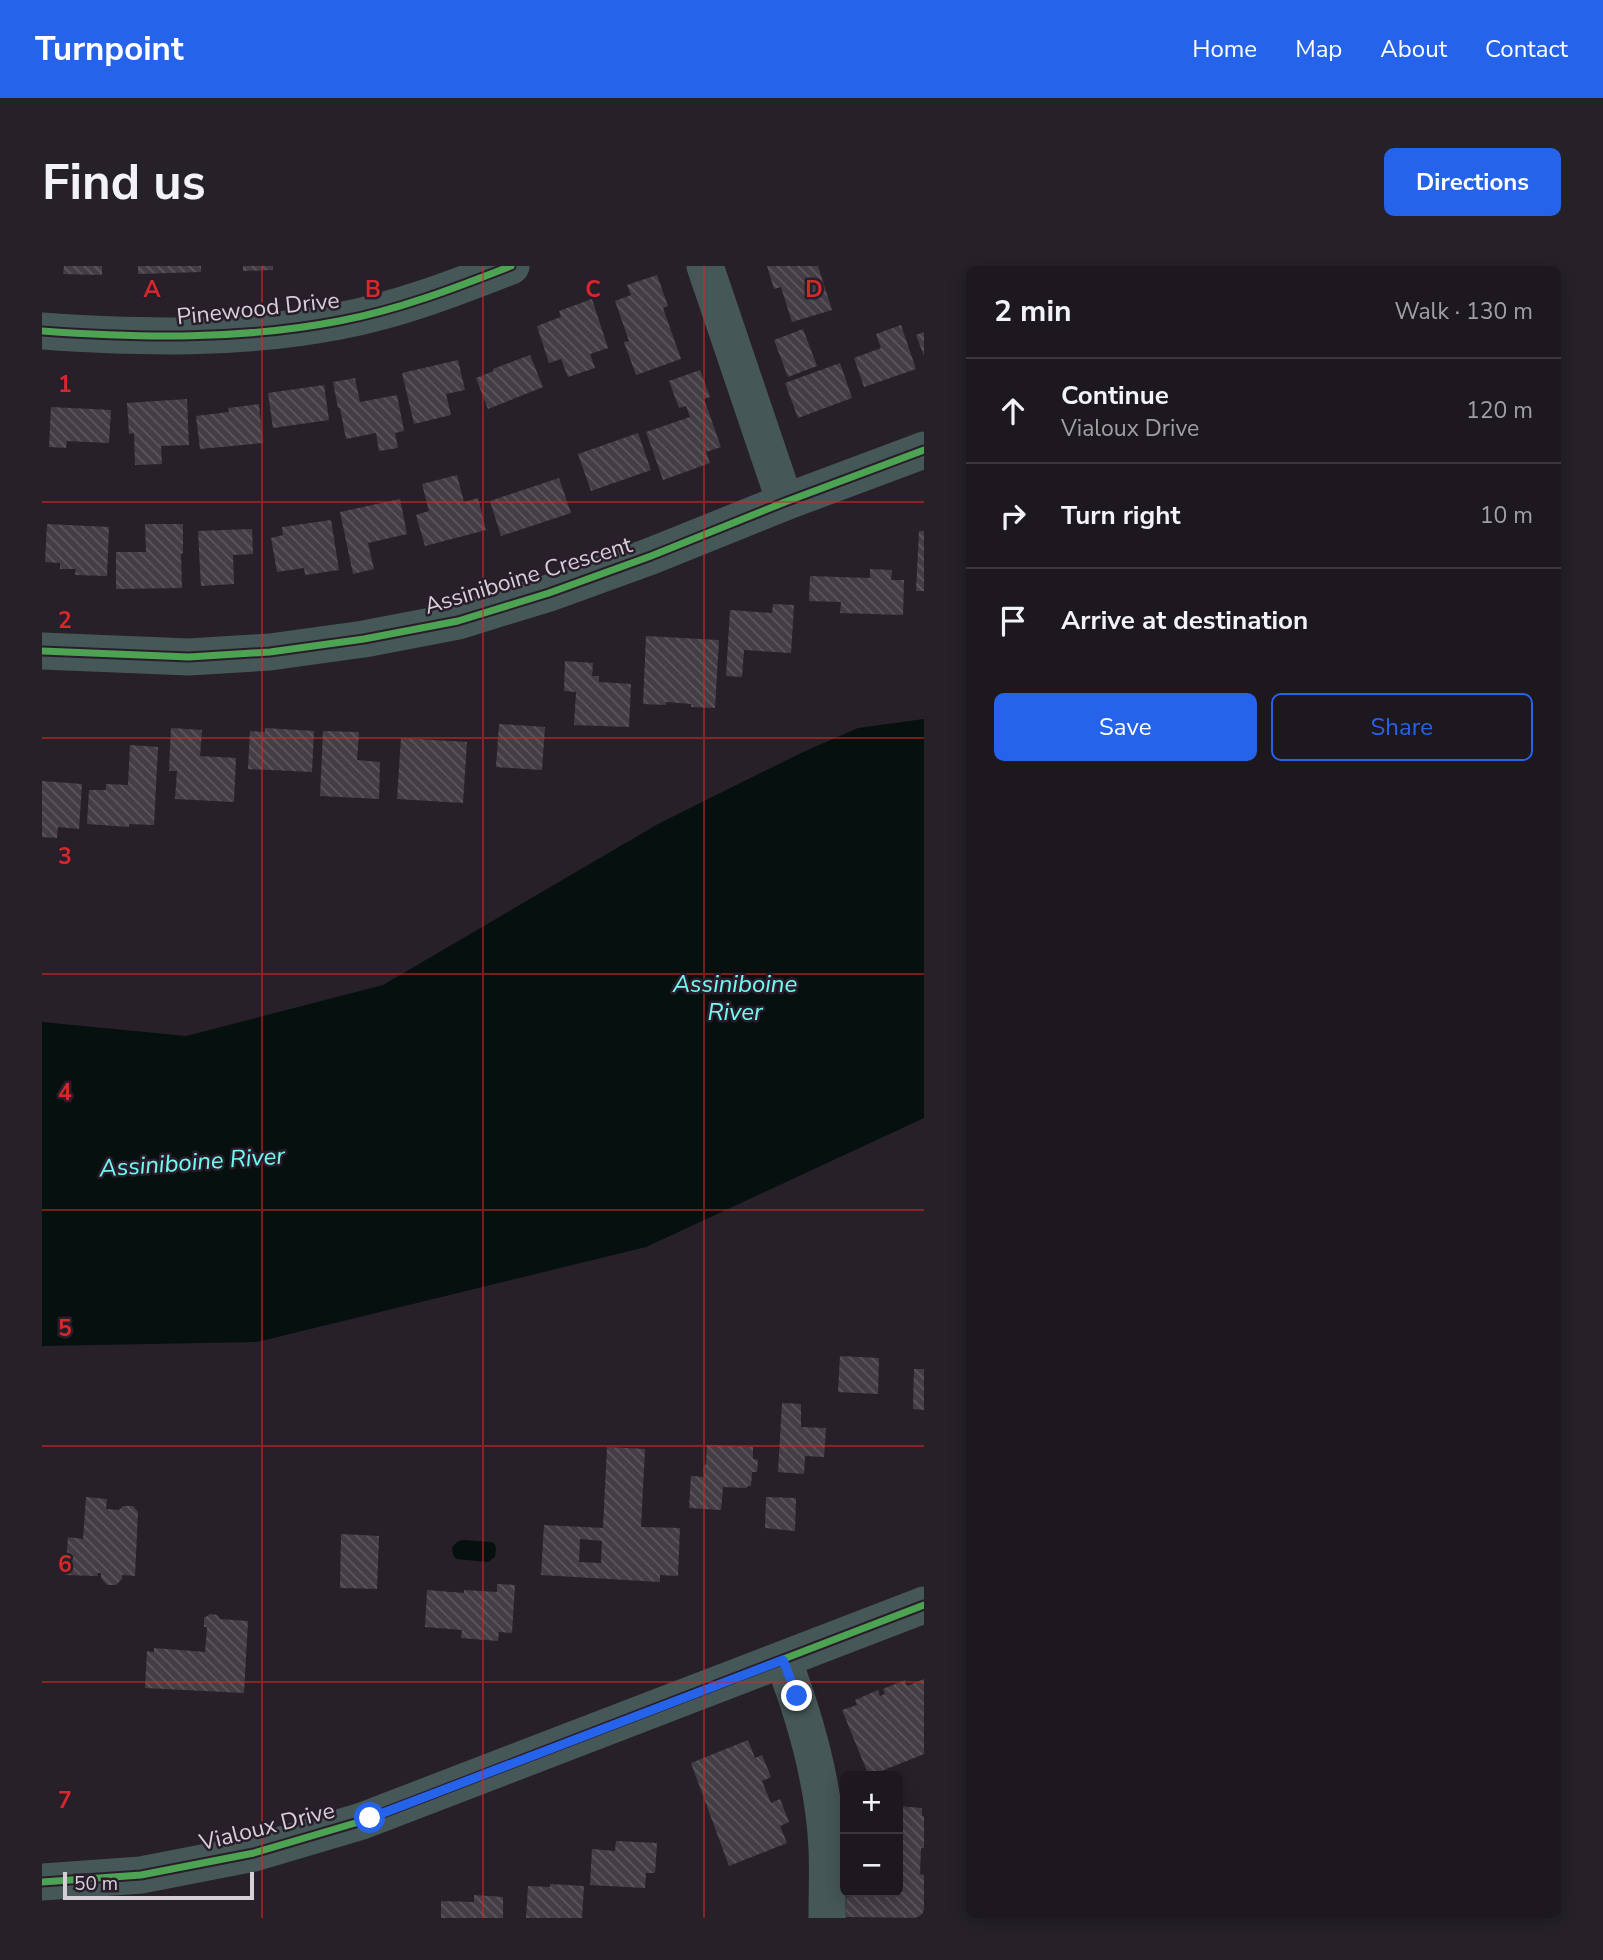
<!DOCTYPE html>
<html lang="en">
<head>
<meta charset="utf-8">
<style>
  :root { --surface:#1d181e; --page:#252127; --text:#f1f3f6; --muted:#a0a0a4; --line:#3b373c; --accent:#2563eb }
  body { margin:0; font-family:"Nunito Sans",sans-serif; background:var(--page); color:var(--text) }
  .controls { position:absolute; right:21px; bottom:21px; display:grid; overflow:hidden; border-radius:10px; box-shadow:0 4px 18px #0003 }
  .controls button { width:63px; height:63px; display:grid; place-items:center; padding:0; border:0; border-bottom:2px solid var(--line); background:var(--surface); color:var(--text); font:35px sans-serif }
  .scale { position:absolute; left:21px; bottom:18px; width:191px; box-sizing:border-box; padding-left:7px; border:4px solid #d7cfd8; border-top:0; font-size:19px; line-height:24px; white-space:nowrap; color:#d7cfd8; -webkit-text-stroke:5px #291d2c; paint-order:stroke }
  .stop { position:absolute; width:21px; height:21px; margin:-16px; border:5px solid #2563eb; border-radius:50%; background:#fff }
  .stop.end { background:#2563eb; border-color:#fff; box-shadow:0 2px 7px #0008 }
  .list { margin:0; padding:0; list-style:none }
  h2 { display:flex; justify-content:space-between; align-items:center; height:91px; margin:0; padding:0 28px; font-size:30px }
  h2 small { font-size:23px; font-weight:400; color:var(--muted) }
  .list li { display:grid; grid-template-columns:46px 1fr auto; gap:21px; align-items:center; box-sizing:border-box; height:105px; padding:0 28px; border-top:2px solid var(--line) }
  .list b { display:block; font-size:26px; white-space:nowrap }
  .list p { margin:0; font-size:23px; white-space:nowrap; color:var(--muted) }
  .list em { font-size:23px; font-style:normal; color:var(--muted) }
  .actions { display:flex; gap:14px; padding:21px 28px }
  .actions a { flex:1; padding:16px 0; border:2px solid var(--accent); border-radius:10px; text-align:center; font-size:24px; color:var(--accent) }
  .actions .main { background:var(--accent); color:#fff }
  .icon { flex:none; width:38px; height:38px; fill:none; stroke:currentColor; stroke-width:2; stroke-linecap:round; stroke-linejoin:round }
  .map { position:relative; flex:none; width:882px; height:1652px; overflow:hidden; border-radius:10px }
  header { display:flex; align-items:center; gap:42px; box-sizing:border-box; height:98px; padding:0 35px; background:var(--accent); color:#fff }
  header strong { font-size:33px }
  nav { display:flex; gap:38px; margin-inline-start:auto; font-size:24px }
  .intro { display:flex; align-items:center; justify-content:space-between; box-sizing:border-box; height:168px; padding:0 42px }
  h1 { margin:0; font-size:49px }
  .button { padding:18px 32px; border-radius:10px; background:var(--accent); color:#fff; font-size:24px; font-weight:700 }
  main { display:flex; gap:42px; padding:0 42px }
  aside { flex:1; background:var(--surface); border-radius:10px; box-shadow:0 4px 18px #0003 }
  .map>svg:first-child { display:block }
  .water { fill:#06100f }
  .building { fill:url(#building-back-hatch); fill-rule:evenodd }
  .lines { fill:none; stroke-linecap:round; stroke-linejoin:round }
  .minor { stroke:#465758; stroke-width:37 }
  .cycleway-casing { stroke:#291d2c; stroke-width:11 }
  .cycleway { stroke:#4ca352; stroke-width:7 }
  .route { stroke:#2563eb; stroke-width:9 }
  .grid { fill:none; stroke:#d62828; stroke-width:2; stroke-opacity:0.55 }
  .labels { text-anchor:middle; stroke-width:5; stroke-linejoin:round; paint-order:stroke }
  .street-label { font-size:23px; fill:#d7cfd8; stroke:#291d2c }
  .water-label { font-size:24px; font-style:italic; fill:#71fdf2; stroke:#291d2c }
  .grid-label { font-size:23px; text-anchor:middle; font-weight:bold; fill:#d62828; stroke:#291d2c; stroke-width:5; stroke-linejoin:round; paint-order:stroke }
</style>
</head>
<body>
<header>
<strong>Turnpoint</strong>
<nav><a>Home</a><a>Map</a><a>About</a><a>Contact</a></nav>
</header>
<div class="intro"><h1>Find us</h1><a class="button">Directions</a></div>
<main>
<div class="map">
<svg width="882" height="1652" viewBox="0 0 882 1652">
  <defs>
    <pattern id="building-back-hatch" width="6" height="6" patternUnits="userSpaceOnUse" patternTransform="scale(1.75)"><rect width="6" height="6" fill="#433d44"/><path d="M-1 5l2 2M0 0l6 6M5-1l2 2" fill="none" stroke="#5d585e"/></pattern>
  </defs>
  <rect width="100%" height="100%" fill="#272028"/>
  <g class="water">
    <path d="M 882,453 L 882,852 L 604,981 L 215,1076 L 0,1080 L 0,756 L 144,770 L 341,719 L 616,558 L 759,487 L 816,462 Z"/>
    <path d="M 420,1274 L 449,1276 L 453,1278 L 454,1283 L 453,1291 L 446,1296 L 414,1293 L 411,1289 L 410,1281 L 415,1276 Z"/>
  </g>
  <g class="building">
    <path d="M 22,0 L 60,0 L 60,9 L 21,8 Z"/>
    <path d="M 96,0 L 159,0 L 159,6 L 96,8 Z"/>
    <path d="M 201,0 L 231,0 L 231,4 L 201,5 Z"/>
    <path d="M 725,0 L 776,0 L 790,44 L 750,56 L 739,21 L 732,23 Z"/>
    <path d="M 615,9 L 626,40 L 621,42 L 639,93 L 594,109 L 582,76 L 587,75 L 573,35 L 589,29 L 585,19 Z"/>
    <path d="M 550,33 L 566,82 L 548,88 L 553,102 L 526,111 L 519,93 L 507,97 L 495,60 L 519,51 L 517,45 Z"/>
    <path d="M 859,59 L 874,103 L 822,121 L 812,92 L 839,82 L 834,68 Z"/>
    <path d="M 761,63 L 775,100 L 746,111 L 732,74 Z"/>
    <path d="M 882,66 L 882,90 L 874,69 Z"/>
    <path d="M 488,89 L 501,121 L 446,143 L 434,112 L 452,105 L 451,103 Z"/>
    <path d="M 416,94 L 423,124 L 404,128 L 409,149 L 372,158 L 360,107 Z"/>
    <path d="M 798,97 L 810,132 L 756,152 L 743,117 Z"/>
    <path d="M 658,104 L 668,131 L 662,133 L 679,181 L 664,186 L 668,197 L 621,214 L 604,166 L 648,151 L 644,140 L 637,142 L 627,115 Z"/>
    <path d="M 313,112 L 318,136 L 355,129 L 362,165 L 353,167 L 356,182 L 337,185 L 334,167 L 304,173 L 298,142 L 296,142 L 291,116 Z"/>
    <path d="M 282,119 L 287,154 L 231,162 L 226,127 Z"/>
    <path d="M 145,133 L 147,179 L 119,180 L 120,198 L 93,199 L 92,167 L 87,168 L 85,137 Z"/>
    <path d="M 217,138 L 221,177 L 158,183 L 154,150 L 187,146 L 186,142 Z"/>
    <path d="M 9,141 L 69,144 L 67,177 L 25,175 L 24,182 L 7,181 Z"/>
    <path d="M 596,167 L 609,204 L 549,225 L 536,188 Z"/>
    <path d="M 415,209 L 422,236 L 436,232 L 444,264 L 383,280 L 374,249 L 387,245 L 380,218 Z"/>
    <path d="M 517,212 L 529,247 L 459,270 L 448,235 Z"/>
    <path d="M 358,233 L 365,268 L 326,277 L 332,303 L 311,308 L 298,246 Z"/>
    <path d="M 289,254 L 297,304 L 263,309 L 262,302 L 235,306 L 229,272 L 241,269 L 240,261 Z"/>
    <path d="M 5,258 L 67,261 L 65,310 L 33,309 L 34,303 L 18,303 L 18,297 L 3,296 Z"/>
    <path d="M 103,258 L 141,258 L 141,287 L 139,288 L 140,322 L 74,323 L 74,286 L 104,286 Z"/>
    <path d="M 210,263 L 211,288 L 191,289 L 192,318 L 159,320 L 156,265 Z"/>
    <path d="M 877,265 L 882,265 L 882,325 L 874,325 Z"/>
    <path d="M 828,303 L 850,304 L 849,314 L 862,314 L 861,349 L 798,347 L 799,336 L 767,335 L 768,310 L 828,312 Z"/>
    <path d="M 731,338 L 752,339 L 749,387 L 702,384 L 700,411 L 684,410 L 688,344 L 730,347 Z"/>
    <path d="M 604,370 L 677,374 L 673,442 L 649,441 L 649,438 L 624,436 L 624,439 L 601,438 Z"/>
    <path d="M 523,395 L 551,397 L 550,410 L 557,410 L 557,416 L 589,418 L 587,461 L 532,459 L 534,426 L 522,425 Z"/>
    <path d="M 457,458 L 503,461 L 500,504 L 454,501 Z"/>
    <path d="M 129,462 L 160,464 L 158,490 L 194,492 L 192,536 L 133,533 L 135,505 L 127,505 Z"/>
    <path d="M 223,462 L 272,465 L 270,506 L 206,503 L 208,465 L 223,466 Z"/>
    <path d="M 281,465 L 317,466 L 315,494 L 338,496 L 337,533 L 278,530 Z"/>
    <path d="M 359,472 L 425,476 L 421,537 L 355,533 Z"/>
    <path d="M 88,479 L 116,481 L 112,559 L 87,558 L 87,561 L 45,558 L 47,524 L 64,524 L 64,518 L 86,519 Z"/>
    <path d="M 0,515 L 40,518 L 37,563 L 16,561 L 15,572 L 0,571 Z"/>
    <path d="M 798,1090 L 837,1092 L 836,1128 L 796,1126 Z"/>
    <path d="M 872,1103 L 882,1103 L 882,1144 L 871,1143 Z"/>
    <path d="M 740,1137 L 759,1138 L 759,1161 L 784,1162 L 782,1191 L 763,1190 L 762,1208 L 736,1206 Z"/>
    <path d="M 665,1179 L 711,1181 L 711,1193 L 716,1194 L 715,1206 L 710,1206 L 709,1220 L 706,1220 L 704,1222 L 681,1221 L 679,1244 L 647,1242 L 649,1210 L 662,1211 L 661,1202 L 664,1198 Z"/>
    <path d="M 565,1181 L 603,1183 L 599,1261 L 638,1262 L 636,1310 L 618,1309 L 618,1316 L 499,1309 L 502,1259 L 561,1262 ZM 538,1273 L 560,1275 L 559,1297 L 537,1296 Z"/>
    <path d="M 44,1231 L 65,1233 L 64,1243 L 77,1244 L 81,1240 L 91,1240 L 96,1246 L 93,1310 L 80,1309 L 80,1313 L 74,1319 L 65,1319 L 59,1312 L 59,1307 L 55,1307 L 56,1310 L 23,1309 L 26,1271 L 41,1273 Z"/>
    <path d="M 724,1231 L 754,1232 L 753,1265 L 723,1262 Z"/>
    <path d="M 299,1268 L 337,1270 L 335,1323 L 298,1322 Z"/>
    <path d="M 455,1318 L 473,1319 L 470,1367 L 457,1366 L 456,1375 L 419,1372 L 420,1364 L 383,1361 L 385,1324 L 422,1327 L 422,1324 L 455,1326 Z"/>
    <path d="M 168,1348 L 175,1349 L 178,1353 L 206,1355 L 202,1427 L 103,1422 L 105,1385 L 112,1386 L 112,1382 L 163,1386 L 165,1361 L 162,1361 L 162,1352 Z"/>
    <path d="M 882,1413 L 882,1488 L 827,1510 L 800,1444 L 815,1439 L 813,1434 L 836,1424 L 838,1430 L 843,1428 L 841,1423 L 863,1414 L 865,1420 Z"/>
    <path d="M 706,1474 L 713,1492 L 720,1489 L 729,1511 L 720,1515 L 729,1537 L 738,1533 L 747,1556 L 738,1560 L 745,1577 L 687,1600 L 649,1497 Z"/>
    <path d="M 856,1540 L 880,1542 L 880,1550 L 882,1550 L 882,1582 L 879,1582 L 878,1608 L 882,1609 L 882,1652 L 803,1651 L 805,1626 L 856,1626 Z"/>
    <path d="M 574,1575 L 615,1577 L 613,1607 L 604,1607 L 603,1622 L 548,1619 L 550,1583 L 573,1585 Z"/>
    <path d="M 508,1618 L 542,1620 L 540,1652 L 484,1652 L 486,1620 L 508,1621 Z"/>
    <path d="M 432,1629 L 461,1631 L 461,1652 L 399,1652 L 399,1635 L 432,1636 Z"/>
  </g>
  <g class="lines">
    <g class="minor">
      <path d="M 663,0 L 743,236"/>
      <path d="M 0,65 C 99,72 199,74 297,55 C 356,44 413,22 469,0"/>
      <path d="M 0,385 L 147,391 L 228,386 L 322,373 L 416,355 L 507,327 L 609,290 L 743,236 L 882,184"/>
      <path d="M 741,1394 C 764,1454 782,1517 785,1582 C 786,1605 785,1629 785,1652"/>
      <path d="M 0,1616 L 99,1609 L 212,1587 L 320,1555 L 882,1339"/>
    </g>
    <g class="cycleway-casing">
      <g id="cycleway">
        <path d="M 0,65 C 99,72 199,74 297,55 C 356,44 413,22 469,0"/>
        <path d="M 0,385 L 147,391 L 228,386 L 322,373 L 416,355 L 507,327 L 609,290 L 743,236 L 882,184"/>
        <path d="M 0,1616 L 99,1609 L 212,1587 L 320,1555 L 882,1339"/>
      </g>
    </g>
    <use href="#cycleway" class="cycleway"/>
  </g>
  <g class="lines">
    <path class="route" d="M 328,1552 L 741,1394 L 755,1430"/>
  </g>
  <path class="grid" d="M 220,0 L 220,1652M 441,0 L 441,1652M 662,0 L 662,1652M 0,236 L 882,236M 0,472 L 882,472M 0,708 L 882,708M 0,944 L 882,944M 0,1180 L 882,1180M 0,1416 L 882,1416"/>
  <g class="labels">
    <g class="street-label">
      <text transform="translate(216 42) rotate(-6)" y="8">Pinewood Drive</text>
      <text transform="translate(486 309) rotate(-17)" y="8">Assiniboine Crescent</text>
      <text transform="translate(225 1560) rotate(-14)" y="8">Vialoux Drive</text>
    </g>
    <g class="water-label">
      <text x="693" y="726">Assiniboine<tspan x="693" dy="28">River</tspan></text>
      <text transform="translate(150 896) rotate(-4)" y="8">Assiniboine River</text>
    </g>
  </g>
  <g class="grid-label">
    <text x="110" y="31">A</text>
    <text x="331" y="31">B</text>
    <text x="551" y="31">C</text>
    <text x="772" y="31">D</text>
    <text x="23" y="126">1</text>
    <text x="23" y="362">2</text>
    <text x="23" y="598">3</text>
    <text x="23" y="834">4</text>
    <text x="23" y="1070">5</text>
    <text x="23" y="1306">6</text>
    <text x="23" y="1542">7</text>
  </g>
</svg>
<div class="controls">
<button>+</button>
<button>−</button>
</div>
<div class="scale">50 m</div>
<div class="stop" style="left:328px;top:1552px"></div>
<div class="stop end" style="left:755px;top:1430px"></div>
</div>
<aside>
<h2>2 min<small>Walk · 130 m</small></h2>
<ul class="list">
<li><svg class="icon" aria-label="ahead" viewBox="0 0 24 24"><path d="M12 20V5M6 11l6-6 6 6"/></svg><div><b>Continue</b><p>Vialoux Drive</p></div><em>120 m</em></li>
<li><svg class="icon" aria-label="right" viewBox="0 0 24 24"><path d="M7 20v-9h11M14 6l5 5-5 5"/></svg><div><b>Turn right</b></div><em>10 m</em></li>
<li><svg class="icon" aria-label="arrive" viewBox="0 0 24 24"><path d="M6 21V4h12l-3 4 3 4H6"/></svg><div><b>Arrive at destination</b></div></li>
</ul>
<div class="actions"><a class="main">Save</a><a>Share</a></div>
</aside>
</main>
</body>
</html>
